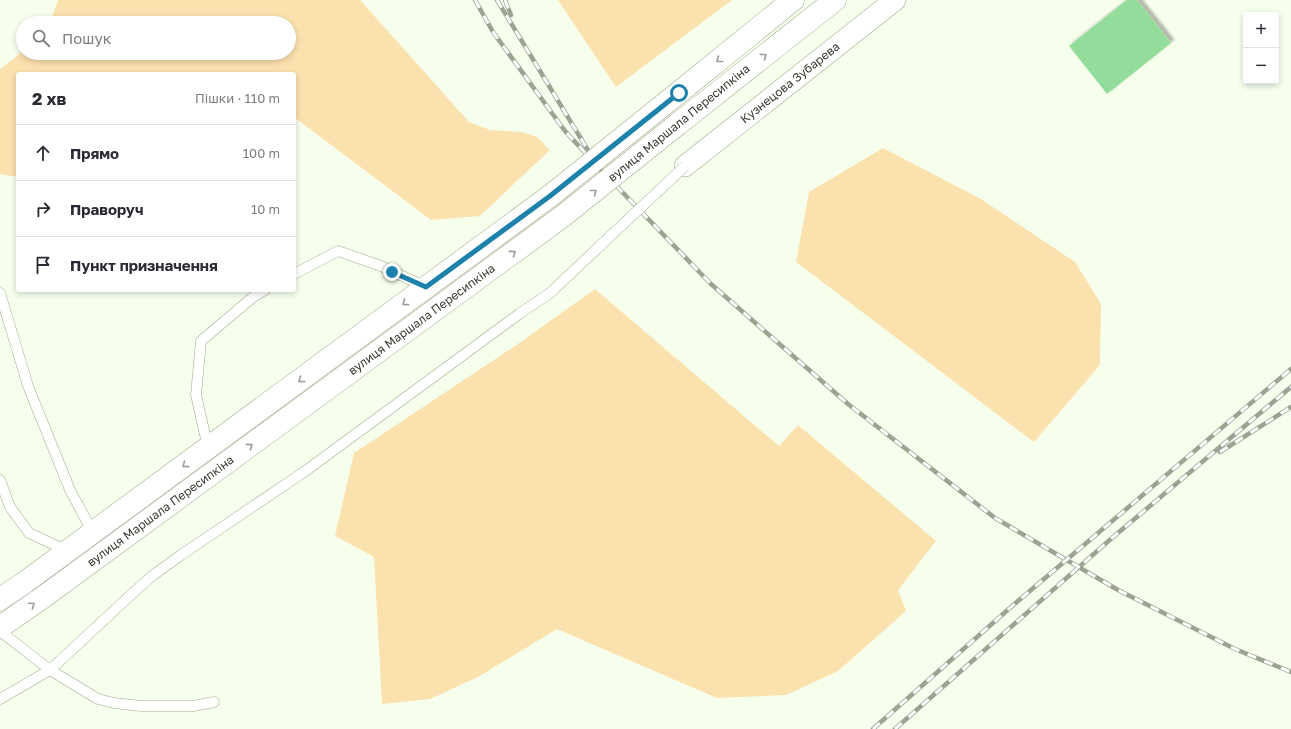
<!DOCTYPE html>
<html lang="uk">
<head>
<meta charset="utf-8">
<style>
  :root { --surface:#fff; --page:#f7f7f7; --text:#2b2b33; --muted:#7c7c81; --line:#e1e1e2 }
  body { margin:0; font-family:"Golos Text",sans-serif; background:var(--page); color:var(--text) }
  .controls { position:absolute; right:12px; top:12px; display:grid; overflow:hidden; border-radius:4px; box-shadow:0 2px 6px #0003 }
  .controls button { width:36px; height:36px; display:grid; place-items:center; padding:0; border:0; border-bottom:1px solid var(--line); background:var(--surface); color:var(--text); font:20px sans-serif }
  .stop { position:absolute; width:12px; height:12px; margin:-9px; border:3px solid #1c81ab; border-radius:50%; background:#fff }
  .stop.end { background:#1c81ab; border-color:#fff; box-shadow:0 1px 4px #0008 }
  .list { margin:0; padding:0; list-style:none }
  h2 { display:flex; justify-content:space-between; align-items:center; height:52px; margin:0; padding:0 16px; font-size:17px }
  h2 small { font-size:13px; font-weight:400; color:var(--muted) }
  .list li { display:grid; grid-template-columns:26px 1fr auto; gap:12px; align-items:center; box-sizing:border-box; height:56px; padding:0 16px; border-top:1px solid var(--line) }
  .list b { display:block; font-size:15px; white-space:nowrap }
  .list em { font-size:13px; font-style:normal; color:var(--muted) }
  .icon { flex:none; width:22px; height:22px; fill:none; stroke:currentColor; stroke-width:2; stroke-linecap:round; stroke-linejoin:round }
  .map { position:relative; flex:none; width:1291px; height:729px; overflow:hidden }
  .search { position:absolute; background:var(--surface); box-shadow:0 2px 6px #0003; left:16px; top:16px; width:280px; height:44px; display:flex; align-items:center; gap:10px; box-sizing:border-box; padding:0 14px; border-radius:22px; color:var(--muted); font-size:15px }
  .panel { position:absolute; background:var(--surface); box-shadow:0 2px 6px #0003; left:16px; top:72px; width:280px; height:220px; border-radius:4px }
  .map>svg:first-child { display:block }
  .green { fill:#fbe1ae }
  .building { fill:#93dc9b; filter:url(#shadow) }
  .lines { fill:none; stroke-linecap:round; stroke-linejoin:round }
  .service-casing { stroke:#9da98b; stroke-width:11 }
  .minor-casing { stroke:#9da98b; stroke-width:22 }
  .secondary-casing { stroke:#9da98b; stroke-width:23 }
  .service { stroke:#fff; stroke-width:10 }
  .minor { stroke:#fff; stroke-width:21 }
  .secondary { stroke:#fff; stroke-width:22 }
  .rail-casing { stroke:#9ba393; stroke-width:4.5 }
  .rail { stroke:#fff; stroke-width:3; stroke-dasharray:9; stroke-linecap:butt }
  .service-bridge-casing { stroke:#9da98b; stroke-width:11; stroke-linecap:butt }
  .secondary-bridge-casing { stroke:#9da98b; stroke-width:23; stroke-linecap:butt }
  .service-bridge { stroke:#fff; stroke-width:10 }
  .secondary-bridge { stroke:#fff; stroke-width:22 }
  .oneway { stroke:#9b9e98 }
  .route { stroke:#1c81ab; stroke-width:5 }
  .labels { text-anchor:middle; stroke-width:3; stroke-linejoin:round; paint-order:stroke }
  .street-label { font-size:12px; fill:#373c30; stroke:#fff }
</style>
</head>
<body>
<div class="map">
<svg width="1291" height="729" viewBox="0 0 1291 729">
  <defs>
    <filter id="shadow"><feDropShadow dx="3.5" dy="-3.5" stdDeviation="1" flood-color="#0004"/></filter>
  </defs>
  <rect width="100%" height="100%" fill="#f6ffec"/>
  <g class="green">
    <path d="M 58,0 L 360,0 L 469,122 L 490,130 L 522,132 L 537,137 L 550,150 L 480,216 L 431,220 L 294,117 L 294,74 L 18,74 L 18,177 L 0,174 L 0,69 L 23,51 L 23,53 L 289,53 L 289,23 L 48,23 L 53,15 Z"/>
    <path d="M 558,0 L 732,0 L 616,87 Z"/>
    <path d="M 883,148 L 981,199 L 1075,262 L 1101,304 L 1100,365 L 1034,442 L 796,262 L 809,192 Z"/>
    <path d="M 595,289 L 779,446 L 798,425 L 936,541 L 898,590 L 906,611 L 838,671 L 786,695 L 717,698 L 557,629 L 478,677 L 430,699 L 382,704 L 374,557 L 335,536 L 354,453 L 515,346 Z"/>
  </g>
  <path class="building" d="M 1127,0 L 1137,0 L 1171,43 L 1107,94 L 1069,46 Z"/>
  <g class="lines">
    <g class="service-casing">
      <g id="service">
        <path d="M 294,274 L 338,251 L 381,266 L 426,287"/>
        <path d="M 0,293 L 28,386 L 70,490 L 93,533"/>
        <path d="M 208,448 L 196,395 L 201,341 L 253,297 L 265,290"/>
        <path d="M 0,480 L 10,507 L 29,533 L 68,551"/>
        <path d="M 0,631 L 50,670 L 98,699 L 114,703 L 141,706 L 193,706 L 214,702"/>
        <path d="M 0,699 L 50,670 L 134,592 L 152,576 L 181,555 L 304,472 L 519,314 L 550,293 L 602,244"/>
      </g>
    </g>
    <g class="minor-casing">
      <g id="minor">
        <path id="s1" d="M 685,166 L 895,0"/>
      </g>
    </g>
    <g class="secondary-casing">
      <g id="secondary">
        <path d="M 667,102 L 793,0"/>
        <path d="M 678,124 L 835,0"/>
        <path d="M 0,599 L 24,583 L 550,196"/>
        <path id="s2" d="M 0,627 L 42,598 L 563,216"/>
      </g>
    </g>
    <use href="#service" class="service"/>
    <use href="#minor" class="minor"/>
    <use href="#secondary" class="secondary"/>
    <g class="rail-casing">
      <g id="rail">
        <path d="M 475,0 L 493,32 L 565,131 L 600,169 L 711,284 L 848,404 L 995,518 L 1118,590 L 1235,649 L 1291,672"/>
        <path d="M 497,0 L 589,152"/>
        <path d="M 505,0 L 511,15"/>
        <path d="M 1220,452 L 1291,407"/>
        <path d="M 873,729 L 1011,607 L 1291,369"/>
        <path d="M 895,729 L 1112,538 L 1291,387"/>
      </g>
    </g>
    <use href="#rail" class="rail"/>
    <g class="service-bridge-casing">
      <path id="service-bridge" d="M 602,244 L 685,166"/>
    </g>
    <g class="secondary-bridge-casing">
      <g id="secondary-bridge">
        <path d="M 550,196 L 667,102"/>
        <path d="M 563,216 L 678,124"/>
      </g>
    </g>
    <use href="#service-bridge" class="service-bridge"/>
    <use href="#secondary-bridge" class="secondary-bridge"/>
  </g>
  <defs><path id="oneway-chevron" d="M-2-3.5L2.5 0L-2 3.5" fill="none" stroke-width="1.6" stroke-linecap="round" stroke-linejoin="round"/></defs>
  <g class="oneway">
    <use href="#oneway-chevron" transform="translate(764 56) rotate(-38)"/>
    <use href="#oneway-chevron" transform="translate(719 60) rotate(141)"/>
    <use href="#oneway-chevron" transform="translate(594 192) rotate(-39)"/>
    <use href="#oneway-chevron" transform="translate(513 253) rotate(-36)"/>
    <use href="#oneway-chevron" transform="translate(405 303) rotate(144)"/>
    <use href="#oneway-chevron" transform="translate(301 380) rotate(144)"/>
    <use href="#oneway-chevron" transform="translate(250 446) rotate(-36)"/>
    <use href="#oneway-chevron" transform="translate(185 465) rotate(144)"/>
    <use href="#oneway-chevron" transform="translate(32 605) rotate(-35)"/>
  </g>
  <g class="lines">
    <path class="route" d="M 392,272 L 426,287 L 550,196 L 679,93"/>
  </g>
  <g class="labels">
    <g class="street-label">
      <text dy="4" stroke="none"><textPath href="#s1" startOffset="134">Кузнецова Зубарева</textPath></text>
      <text transform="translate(679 123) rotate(-39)" y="4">вулиця Маршала Пересипкіна</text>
      <text dy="4" stroke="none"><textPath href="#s2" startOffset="522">вулиця Маршала Пересипкіна</textPath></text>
      <text dy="4" stroke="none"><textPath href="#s2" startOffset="198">вулиця Маршала Пересипкіна</textPath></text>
    </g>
  </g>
</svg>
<div class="controls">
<button>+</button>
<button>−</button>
</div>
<div class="stop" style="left:679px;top:93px"></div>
<div class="stop end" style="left:392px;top:272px"></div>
<div class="search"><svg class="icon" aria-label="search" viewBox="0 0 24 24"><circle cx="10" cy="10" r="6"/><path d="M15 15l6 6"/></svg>Пошук</div>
<section class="panel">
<h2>2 хв<small>Пішки · 110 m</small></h2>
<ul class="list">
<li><svg class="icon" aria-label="ahead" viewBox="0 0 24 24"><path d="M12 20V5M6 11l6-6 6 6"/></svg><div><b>Прямо</b></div><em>100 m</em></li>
<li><svg class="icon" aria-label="right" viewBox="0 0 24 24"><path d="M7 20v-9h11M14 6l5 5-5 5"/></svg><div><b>Праворуч</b></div><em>10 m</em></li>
<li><svg class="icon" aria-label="arrive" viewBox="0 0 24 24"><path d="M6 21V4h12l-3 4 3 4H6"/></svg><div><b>Пункт призначення</b></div></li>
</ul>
</section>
</div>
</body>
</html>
